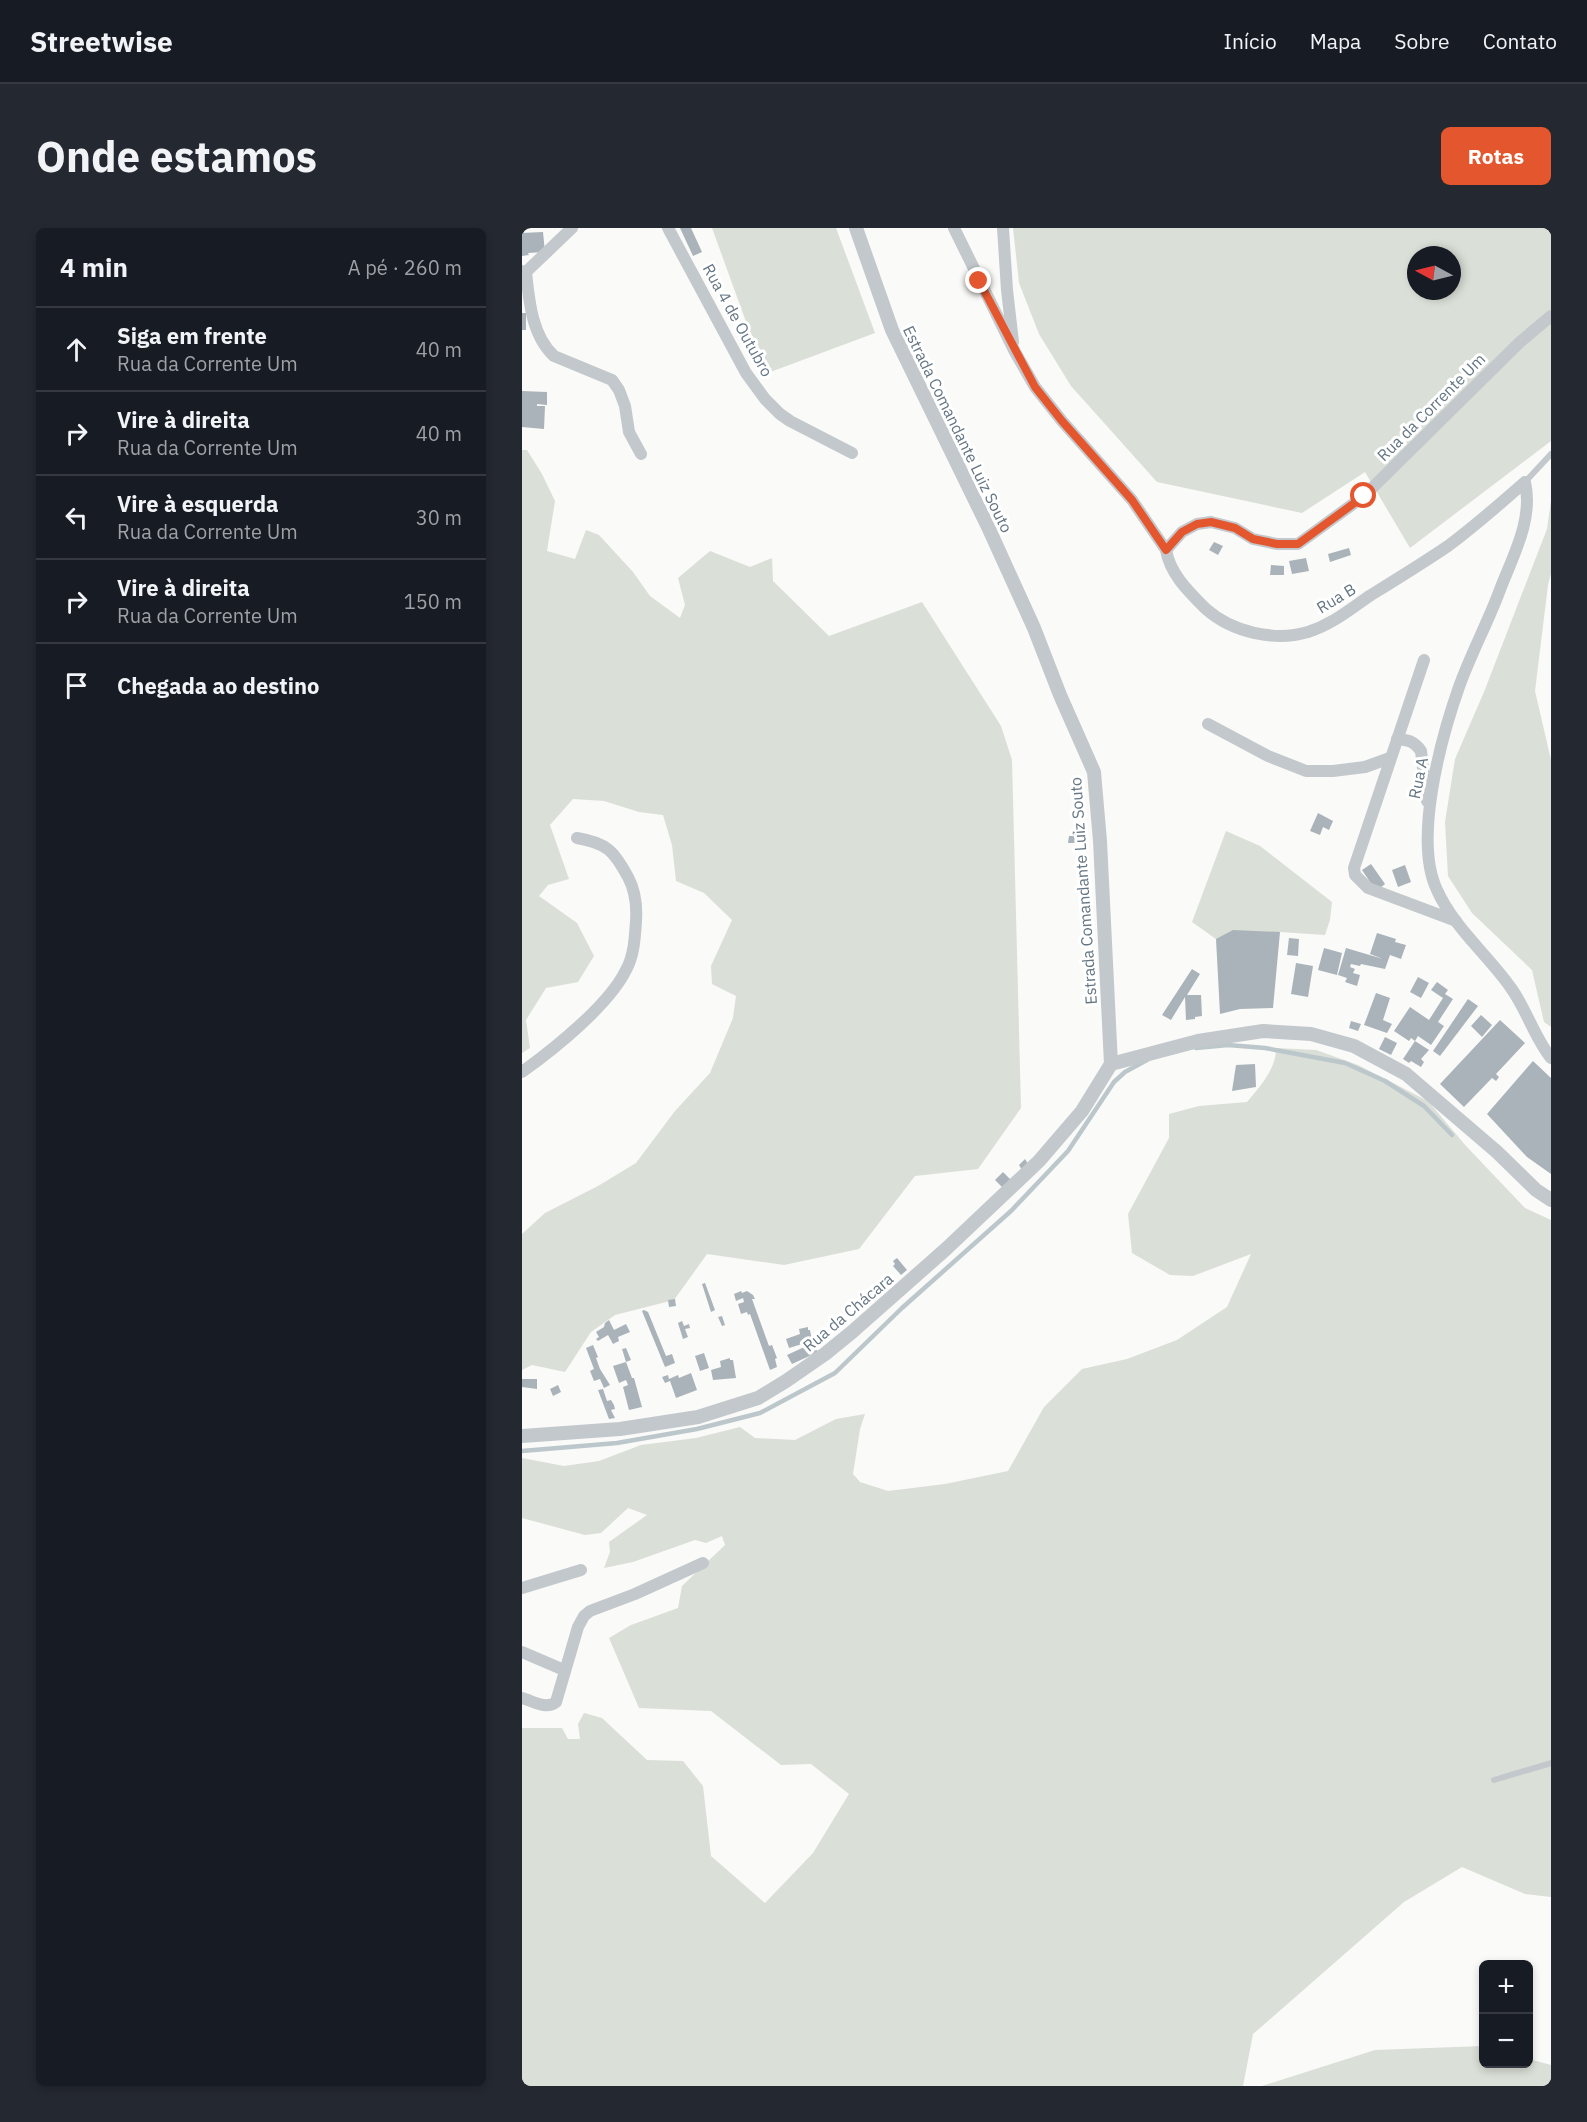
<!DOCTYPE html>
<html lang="pt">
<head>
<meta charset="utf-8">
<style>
  :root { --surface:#171b24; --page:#242831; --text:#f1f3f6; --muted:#9ea1a6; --line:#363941; --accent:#e4572e }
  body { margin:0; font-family:"IBM Plex Sans",sans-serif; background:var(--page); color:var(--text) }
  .controls { position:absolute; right:18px; bottom:18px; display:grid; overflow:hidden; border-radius:9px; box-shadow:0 3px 9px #0003 }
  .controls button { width:54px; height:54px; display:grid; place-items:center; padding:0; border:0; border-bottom:2px solid var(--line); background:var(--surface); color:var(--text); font:30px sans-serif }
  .compass { position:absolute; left:885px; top:18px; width:54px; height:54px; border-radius:50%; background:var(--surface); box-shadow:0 3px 9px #0003; rotate:277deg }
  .stop { position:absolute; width:18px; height:18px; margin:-14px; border:4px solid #e4572e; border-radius:50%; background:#fff }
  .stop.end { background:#e4572e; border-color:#fff; box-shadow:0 2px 6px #0008 }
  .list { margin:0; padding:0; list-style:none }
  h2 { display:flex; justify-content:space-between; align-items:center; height:78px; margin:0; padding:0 24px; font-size:26px }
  h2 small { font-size:20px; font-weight:400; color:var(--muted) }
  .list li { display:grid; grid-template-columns:39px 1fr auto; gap:18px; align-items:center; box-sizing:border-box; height:84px; padding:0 24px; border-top:2px solid var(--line) }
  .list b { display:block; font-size:22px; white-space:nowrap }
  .list p { margin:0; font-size:20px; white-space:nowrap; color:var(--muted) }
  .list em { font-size:20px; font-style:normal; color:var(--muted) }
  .icon { flex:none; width:33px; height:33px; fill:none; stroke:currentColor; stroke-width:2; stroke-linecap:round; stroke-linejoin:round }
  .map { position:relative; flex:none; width:1029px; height:1858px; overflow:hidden; border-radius:9px }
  header { display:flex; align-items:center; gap:36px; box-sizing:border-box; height:84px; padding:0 30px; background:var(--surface); border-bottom:2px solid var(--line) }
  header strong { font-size:28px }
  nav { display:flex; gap:33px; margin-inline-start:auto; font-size:21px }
  .intro { display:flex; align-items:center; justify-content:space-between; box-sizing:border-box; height:144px; padding:0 36px }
  h1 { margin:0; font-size:42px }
  .button { padding:15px 27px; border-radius:9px; background:var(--accent); color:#fff; font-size:21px; font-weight:700 }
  main { display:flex; gap:36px; padding:0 36px }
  aside { flex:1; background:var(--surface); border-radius:9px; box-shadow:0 3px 9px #0003 }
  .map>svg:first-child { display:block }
  .green { fill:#dadfd7; fill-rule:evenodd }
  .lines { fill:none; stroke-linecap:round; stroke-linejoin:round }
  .stream { stroke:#bbc7cb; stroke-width:4.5 }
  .building { fill:#aab3b9 }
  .service { stroke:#c3c8cc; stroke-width:6 }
  .minor { stroke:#c3c8cc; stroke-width:12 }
  .tertiary { stroke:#c3c8cc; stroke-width:14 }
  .route { stroke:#e4572e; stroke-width:8 }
  .labels { text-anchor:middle; stroke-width:6; stroke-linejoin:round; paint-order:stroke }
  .street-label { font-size:16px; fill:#657683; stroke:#fff }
</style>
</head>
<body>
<header>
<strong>Streetwise</strong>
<nav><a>Início</a><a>Mapa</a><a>Sobre</a><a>Contato</a></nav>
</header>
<div class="intro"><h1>Onde estamos</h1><a class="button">Rotas</a></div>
<main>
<aside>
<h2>4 min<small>A pé · 260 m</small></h2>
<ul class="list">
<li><svg class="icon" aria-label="ahead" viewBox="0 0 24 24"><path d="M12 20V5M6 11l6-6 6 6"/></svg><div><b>Siga em frente</b><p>Rua da Corrente Um</p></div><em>40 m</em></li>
<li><svg class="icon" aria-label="right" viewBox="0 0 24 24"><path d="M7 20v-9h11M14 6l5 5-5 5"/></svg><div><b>Vire à direita</b><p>Rua da Corrente Um</p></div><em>40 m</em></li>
<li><svg class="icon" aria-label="left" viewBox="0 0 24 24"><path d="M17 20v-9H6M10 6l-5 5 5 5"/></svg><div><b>Vire à esquerda</b><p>Rua da Corrente Um</p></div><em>30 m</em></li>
<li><svg class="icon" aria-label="right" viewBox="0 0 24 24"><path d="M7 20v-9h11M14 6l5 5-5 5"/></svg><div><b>Vire à direita</b><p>Rua da Corrente Um</p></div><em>150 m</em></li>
<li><svg class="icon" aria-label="arrive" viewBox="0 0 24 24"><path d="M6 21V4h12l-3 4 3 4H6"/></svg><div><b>Chegada ao destino</b></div></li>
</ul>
</aside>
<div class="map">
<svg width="1029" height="1858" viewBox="0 0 1029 1858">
  <rect width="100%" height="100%" fill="#fafaf8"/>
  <g class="green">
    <path d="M 190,0 L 314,0 L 353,105 L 243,146 Z"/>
    <path d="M 491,0 L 1029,0 L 1029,213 L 888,320 L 843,244 L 780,285 L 635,254 L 549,158 L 517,106 L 497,55 ZM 894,27 L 930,27 L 930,63 L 894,63 Z"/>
    <path d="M 0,222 L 5,222 L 20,246 L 33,273 L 25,323 L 53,331 L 64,302 L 77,307 L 111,344 L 128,368 L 158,390 L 163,377 L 156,350 L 188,323 L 228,339 L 250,330 L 251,353 L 307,408 L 400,374 L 479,498 L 490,532 L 499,880 L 456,941 L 393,948 L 337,1021 L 262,1037 L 185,1026 L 152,1072 L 93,1087 L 69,1104 L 43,1144 L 10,1137 L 0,1142 L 0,1006 L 23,985 L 76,958 L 114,935 L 153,883 L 188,845 L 211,790 L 214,768 L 190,756 L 189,738 L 210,692 L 182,665 L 154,653 L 150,617 L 141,587 L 117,584 L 82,573 L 51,571 L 28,597 L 47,651 L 26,657 L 17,668 L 55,695 L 72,728 L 56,754 L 24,760 L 4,792 L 8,820 L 0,825 Z"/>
    <path d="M 1029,273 L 1029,345 L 1026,357 L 1013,463 L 1029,532 L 1029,799 L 1022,794 L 1010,742 L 950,685 L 926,648 L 923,594 L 933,531 L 962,464 L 1025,301 Z"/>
    <path d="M 704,603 L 738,618 L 810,674 L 808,692 L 803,707 L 758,704 L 694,711 L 670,694 Z"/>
    <path d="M 754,820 L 794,822 L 836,837 L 906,873 L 944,918 L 1003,980 L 1029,992 L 1029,1669 L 1003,1666 L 940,1639 L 882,1674 L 731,1806 L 721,1858 L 0,1858 L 0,1500 L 40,1500 L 46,1511 L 58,1511 L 56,1496 L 62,1485 L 80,1490 L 125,1532 L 161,1533 L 181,1558 L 189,1628 L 243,1675 L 291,1625 L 327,1566 L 289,1536 L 259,1537 L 189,1483 L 117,1480 L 87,1410 L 109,1397 L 156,1380 L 160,1358 L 203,1317 L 200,1308 L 184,1315 L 173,1312 L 111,1334 L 82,1340 L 88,1324 L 87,1314 L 125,1287 L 106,1280 L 79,1305 L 63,1307 L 0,1290 L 0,1230 L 42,1238 L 77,1233 L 119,1217 L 174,1210 L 218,1199 L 233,1210 L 273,1212 L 314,1191 L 343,1186 L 338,1201 L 331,1246 L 338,1254 L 366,1263 L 423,1256 L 486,1243 L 522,1179 L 560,1141 L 605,1131 L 655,1112 L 705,1079 L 729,1026 L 671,1048 L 648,1047 L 610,1025 L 606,986 L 647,910 L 647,886 L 677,878 L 725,874 C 737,860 755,840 754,820 Z"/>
    <path d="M 961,1818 L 962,1836 L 1006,1836 L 1007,1831 L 1029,1837 L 1029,1858 L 740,1858 L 853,1822 Z"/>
  </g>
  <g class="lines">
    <g class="stream">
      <path d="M 674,820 L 706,817 L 743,820 L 823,835 L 863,853 L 902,878 L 930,907"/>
      <path d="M 0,1223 L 95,1215 L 175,1201 L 238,1185 L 313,1145 L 380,1080 L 489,983 L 546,923 L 592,854 L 603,844 L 625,832"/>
    </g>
  </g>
  <g class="building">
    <path d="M 158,0 L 169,0 L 180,24 L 171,28 Z"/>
    <path d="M 21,4 L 23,24 L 6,25 L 7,27 L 0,28 L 0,5 Z"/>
    <rect x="0" y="85" width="4" height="17"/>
    <path d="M 0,163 L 25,164 L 25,177 L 15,176 L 15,178 L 23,178 L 22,201 L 0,199 Z"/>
    <path d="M 692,314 L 701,318 L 696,327 L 687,322 Z"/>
    <path d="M 827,320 L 829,327 L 808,334 L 806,326 Z"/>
    <path d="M 784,330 L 787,343 L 770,346 L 767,333 Z"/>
    <path d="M 749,337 L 762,338 L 762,347 L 748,347 Z"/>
    <path d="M 796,585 L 811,593 L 807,602 L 801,599 L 798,607 L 788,603 Z"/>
    <path d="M 555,602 L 562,602 L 563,615 L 546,615 L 547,608 L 550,608 L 551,603 L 555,604 Z"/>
    <path d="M 849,636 L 863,656 L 854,663 L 840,642 Z"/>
    <path d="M 883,637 L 889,654 L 876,659 L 870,642 Z"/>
    <path d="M 711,702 L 758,704 L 751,780 L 718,781 L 698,786 L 694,711 Z"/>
    <path d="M 855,705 L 874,711 L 873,714 L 884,717 L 879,731 L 868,727 L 863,741 L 839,736 L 838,738 L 829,736 L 828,739 L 833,741 L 831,745 L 838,747 L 835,758 L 823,754 L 825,750 L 816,747 L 824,720 L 861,731 L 848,726 Z"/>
    <path d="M 767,710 L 777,711 L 776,728 L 765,727 Z"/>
    <path d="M 802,720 L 820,725 L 815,747 L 796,742 Z"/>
    <path d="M 774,735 L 791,738 L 786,769 L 769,766 Z"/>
    <path d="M 670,741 L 678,746 L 665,767 L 679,767 L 680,788 L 673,789 L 673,791 L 664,792 L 663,769 L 649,792 L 640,787 Z"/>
    <path d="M 896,749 L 907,755 L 899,770 L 888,764 Z"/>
    <path d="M 915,754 L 926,762 L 923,766 L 931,771 L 916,794 L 922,798 L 909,817 L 896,808 L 893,813 L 889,810 L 887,813 L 872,803 L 888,779 L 907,792 L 921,770 L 909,762 Z"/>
    <path d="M 854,765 L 868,770 L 861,792 L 870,796 L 865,805 L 842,797 Z"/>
    <path d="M 946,771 L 956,778 L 918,828 L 911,823 Z"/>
    <path d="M 959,787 L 970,797 L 960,809 L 949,798 Z"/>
    <path d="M 978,792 L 1003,815 L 974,846 L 977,849 L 974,853 L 970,850 L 942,879 L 918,856 Z"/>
    <path d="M 829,793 L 839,796 L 836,803 L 827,800 Z"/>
    <path d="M 863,809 L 875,815 L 869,827 L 857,821 Z"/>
    <path d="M 893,813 L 907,822 L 899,831 L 902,834 L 899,839 L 889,833 L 887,835 L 881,831 Z"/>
    <path d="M 1011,833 L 1029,850 L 1029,946 L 1005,929 L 965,886 Z"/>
    <path d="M 733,836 L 734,859 L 710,863 L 714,837 Z"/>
    <path d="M 503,931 L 506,936 L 500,942 L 497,937 Z"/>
    <path d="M 481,944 L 489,952 L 481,960 L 473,952 Z"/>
    <path d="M 375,1030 L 385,1042 L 379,1047 L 371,1038 L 373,1036 L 371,1033 Z"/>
    <path d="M 183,1055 L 193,1082 L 189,1084 L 180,1056 Z"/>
    <path d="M 219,1063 L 220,1065 L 225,1063 L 231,1067 L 233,1071 L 230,1071 L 247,1118 L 250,1117 L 255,1130 L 253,1131 L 255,1139 L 248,1142 L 228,1086 L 226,1087 L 225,1084 L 219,1086 L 216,1076 L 222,1074 L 221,1070 L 214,1073 L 212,1066 Z"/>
    <path d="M 153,1071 L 154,1078 L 147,1079 L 146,1072 Z"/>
    <path d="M 122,1082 L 126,1084 L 144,1128 L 150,1126 L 153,1135 L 143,1139 L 120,1083 Z"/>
    <path d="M 200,1088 L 203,1097 L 200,1098 L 196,1089 Z"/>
    <path d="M 87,1092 L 92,1102 L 104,1096 L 108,1104 L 96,1109 L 97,1113 L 91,1116 L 86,1107 L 76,1113 L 74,1111 L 77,1109 L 74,1104 L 82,1099 L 83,1095 Z"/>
    <path d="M 160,1093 L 162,1098 L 167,1096 L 168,1100 L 163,1101 L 166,1109 L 161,1111 L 156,1095 Z"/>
    <path d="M 286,1099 L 286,1102 L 288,1102 L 290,1113 L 267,1120 L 264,1111 L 278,1106 L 277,1101 Z"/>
    <path d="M 291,1115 L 296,1124 L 270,1136 L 265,1127 Z"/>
    <path d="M 71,1117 L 76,1129 L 74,1130 L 78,1141 L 88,1157 L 82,1160 L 78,1151 L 72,1153 L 68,1143 L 72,1141 L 64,1120 Z"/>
    <path d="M 104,1120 L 109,1132 L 104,1134 L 100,1121 Z"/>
    <path d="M 182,1125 L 187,1140 L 178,1143 L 173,1128 Z"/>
    <path d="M 208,1130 L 208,1132 L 211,1132 L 214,1150 L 191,1152 L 189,1142 L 199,1139 L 198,1133 Z"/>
    <path d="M 104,1134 L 110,1150 L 112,1150 L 120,1179 L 107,1182 L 101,1159 L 106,1157 L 104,1152 L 97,1155 L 91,1138 Z"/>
    <path d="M 169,1145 L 175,1162 L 154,1170 L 148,1153 L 143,1155 L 140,1149 L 146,1147 L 147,1151 L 156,1147 L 157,1150 Z"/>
    <path d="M 0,1151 L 15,1151 L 15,1161 L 0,1159 Z"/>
    <path d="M 36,1157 L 39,1164 L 31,1168 L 28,1161 Z"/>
    <path d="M 81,1161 L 85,1173 L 89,1172 L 92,1177 L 93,1181 L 89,1182 L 93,1190 L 87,1191 L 76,1162 Z"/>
  </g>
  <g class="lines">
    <g class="service">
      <path d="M 1003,254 L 1029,226"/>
      <path d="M 972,1552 L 1029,1535"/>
    </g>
    <g class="minor">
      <path d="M 146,0 L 224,145 L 243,171 L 258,186 L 268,193 L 330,225"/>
      <path d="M 432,0 L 493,124 L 513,159 L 540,193 L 610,272 L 644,322 L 660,304 L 675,296 L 689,294 L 713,300 L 731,311 L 755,316 L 776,316 L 842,268 L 998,114 L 1029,88"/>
      <path d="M 481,0 L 485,62 L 491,114"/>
      <path d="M 0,43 L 4,44 L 50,0"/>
      <path d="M 4,44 C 7,73 10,108 32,128 L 90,152 L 97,162 L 103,178 L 107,204 L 119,226"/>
      <path d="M 644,322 C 648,346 667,364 684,381 C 710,404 752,414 786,404 C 811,396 828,381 849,367 C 875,351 901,335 926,318 C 953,298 978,276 1003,254 C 1012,293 989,331 976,367 C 964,398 948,428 937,459 C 919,510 891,612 915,662 C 932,700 966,727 989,760 C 1005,782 1012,809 1029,830"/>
      <path d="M 902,432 L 832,640 L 833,647 L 846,660 L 934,693"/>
      <path d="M 686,496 L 746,528 L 784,543 L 811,543 L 843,539 L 868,530"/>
      <path d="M 875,511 C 886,512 892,513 899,523 L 905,573"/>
      <path d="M 0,844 C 32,821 87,777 104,742 C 112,728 113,709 114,693 C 115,678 113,662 106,649 C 92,623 85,615 55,610"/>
      <path d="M 0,1360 L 59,1342"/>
      <path d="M 0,1424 L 42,1442"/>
      <path d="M 0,1470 C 11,1473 24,1482 34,1474 L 56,1399 L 62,1388 L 68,1383 L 113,1366 L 181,1335"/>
    </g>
    <g class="tertiary">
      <path d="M 334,0 L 370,102 L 467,301 L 512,400 L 538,467 L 572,544 L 578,613 L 589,836"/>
      <path d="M 589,836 L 676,813 L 741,803 L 789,806 L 832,818 L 884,846 L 975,924 L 1014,962 L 1029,972"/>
      <path d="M 0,1208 L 98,1201 L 176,1189 L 236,1170 L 264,1153 L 303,1126 L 330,1104 L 424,1021 L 517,933 L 560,883 L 589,836"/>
    </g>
  </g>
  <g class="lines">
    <path class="route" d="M 457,53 L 513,159 L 540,193 L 610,272 L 644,322 L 660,304 L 675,296 L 689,294 L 713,300 L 731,311 L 755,316 L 776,316 L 842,268"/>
  </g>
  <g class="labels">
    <g class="street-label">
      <text transform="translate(216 92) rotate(61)" y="6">Rua 4 de Outubro</text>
      <text transform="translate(909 179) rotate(-45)" y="6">Rua da Corrente Um</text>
      <text transform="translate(436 201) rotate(64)" y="6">Estrada Comandante Luiz Souto</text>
      <text transform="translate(814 370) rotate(-31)" y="6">Rua B</text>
      <text transform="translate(896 550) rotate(-78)" y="6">Rua A</text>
      <text transform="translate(561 663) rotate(-94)" y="6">Estrada Comandante Luiz Souto</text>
      <text transform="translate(326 1084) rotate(-40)" y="6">Rua da Chácara</text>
    </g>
  </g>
</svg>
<div class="controls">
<button>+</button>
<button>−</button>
</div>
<svg class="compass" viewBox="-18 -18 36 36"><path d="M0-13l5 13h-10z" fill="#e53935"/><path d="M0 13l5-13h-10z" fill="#9ea1a6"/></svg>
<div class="stop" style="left:842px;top:268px"></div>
<div class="stop end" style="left:457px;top:53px"></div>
</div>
</main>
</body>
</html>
